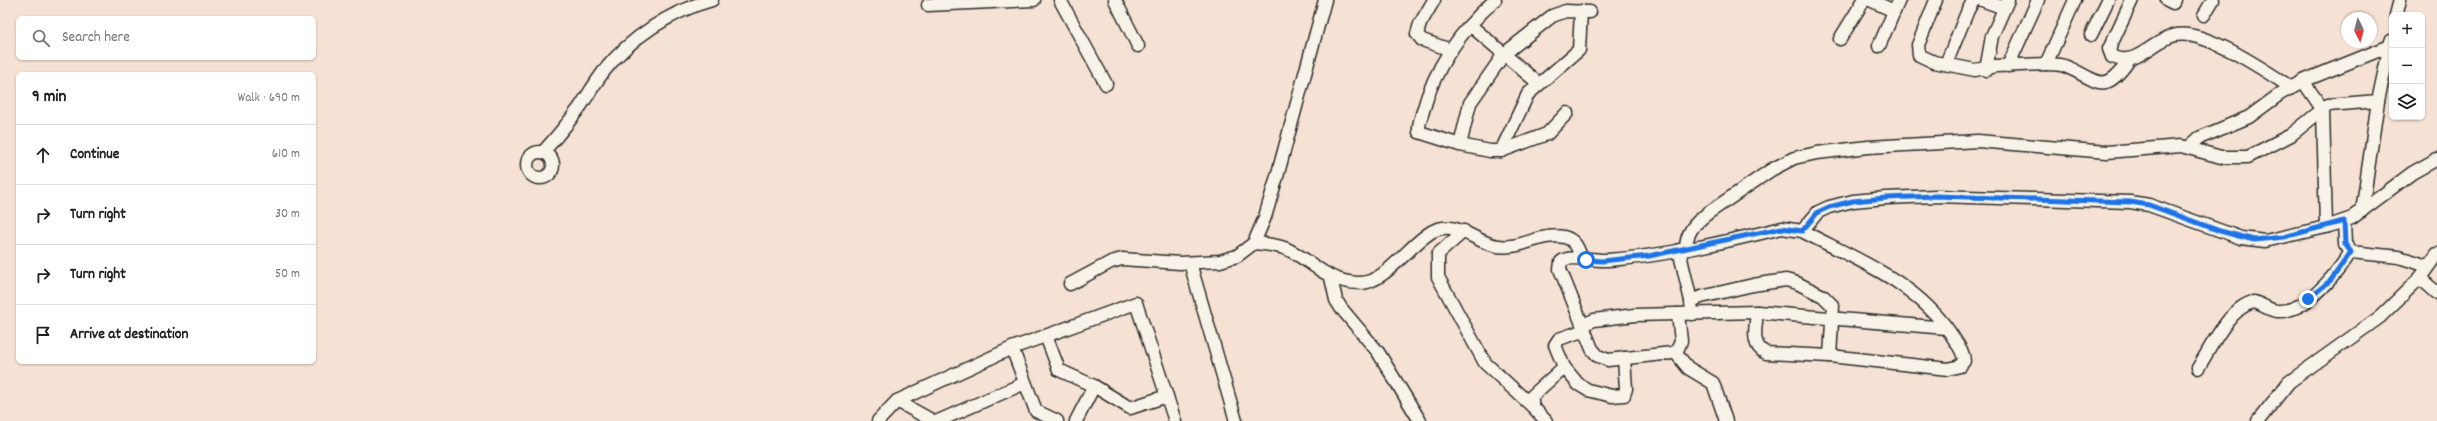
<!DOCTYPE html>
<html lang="en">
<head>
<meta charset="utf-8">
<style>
  :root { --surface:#fff; --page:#f2f2f2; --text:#202124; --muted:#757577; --line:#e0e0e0 }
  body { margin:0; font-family:Dekko,sans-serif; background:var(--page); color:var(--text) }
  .controls { position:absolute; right:12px; top:12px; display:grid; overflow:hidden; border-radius:6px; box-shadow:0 1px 3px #0004 }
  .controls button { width:36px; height:36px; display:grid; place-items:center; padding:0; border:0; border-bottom:1px solid var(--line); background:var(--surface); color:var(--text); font:20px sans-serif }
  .compass { position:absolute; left:2341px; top:12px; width:36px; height:36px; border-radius:50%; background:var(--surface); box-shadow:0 1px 3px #0004; rotate:174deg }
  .stop { position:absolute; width:12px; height:12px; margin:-9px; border:3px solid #1a73e8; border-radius:50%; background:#fff }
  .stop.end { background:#1a73e8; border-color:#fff; box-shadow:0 1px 4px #0008 }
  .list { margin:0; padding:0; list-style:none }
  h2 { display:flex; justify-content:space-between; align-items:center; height:52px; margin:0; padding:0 16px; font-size:17px }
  h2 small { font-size:13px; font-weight:400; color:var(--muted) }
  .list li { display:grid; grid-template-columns:26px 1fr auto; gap:12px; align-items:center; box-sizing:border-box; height:60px; padding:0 16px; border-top:1px solid var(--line) }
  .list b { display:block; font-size:15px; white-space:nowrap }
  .list em { font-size:13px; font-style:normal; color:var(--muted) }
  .icon { flex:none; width:22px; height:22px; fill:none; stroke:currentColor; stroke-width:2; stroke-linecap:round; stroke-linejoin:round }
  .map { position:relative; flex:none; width:2437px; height:421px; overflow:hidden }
  .search { position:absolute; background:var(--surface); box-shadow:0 1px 3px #0004; left:16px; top:16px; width:300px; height:44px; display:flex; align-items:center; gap:10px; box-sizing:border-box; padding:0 14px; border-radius:6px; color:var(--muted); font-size:15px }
  .panel { position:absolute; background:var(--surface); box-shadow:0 1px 3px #0004; left:16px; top:72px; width:300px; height:292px; border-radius:6px }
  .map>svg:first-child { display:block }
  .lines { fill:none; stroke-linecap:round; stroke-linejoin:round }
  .minor-casing { stroke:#2b2b2b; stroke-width:15 }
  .minor { stroke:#f7f3e8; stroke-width:12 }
  .route { stroke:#1a73e8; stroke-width:5 }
</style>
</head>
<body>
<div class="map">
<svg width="2437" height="421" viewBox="0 0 2437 421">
  <rect width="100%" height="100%" fill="#f6e2d4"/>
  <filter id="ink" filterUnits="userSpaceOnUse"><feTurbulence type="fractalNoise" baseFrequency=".025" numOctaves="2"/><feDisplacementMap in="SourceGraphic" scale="8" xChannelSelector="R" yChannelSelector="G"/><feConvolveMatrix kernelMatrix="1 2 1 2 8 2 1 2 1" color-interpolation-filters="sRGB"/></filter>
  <g filter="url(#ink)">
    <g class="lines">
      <g class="minor-casing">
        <g id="minor">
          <path d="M 1060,0 L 1106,84"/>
          <path d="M 1115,0 L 1138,46"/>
          <path d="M 1434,0 L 1420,24 L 1417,34 L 1422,40 L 1451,50"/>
          <path d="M 1495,0 C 1461,30 1435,67 1423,111 C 1421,118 1418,125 1419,132 L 1460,145 L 1490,151 L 1501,151 L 1547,134 L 1567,113"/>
          <path d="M 1870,0 L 1894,11"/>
          <path d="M 1936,0 L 1918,45 L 1919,55 L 1934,62 L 1975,70 L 1996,66 L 2046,64 L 2075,0"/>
          <path d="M 1982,0 L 2004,8"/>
          <path d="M 2132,0 L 2109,49 L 2112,57 C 2139,67 2152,40 2176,35 C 2205,29 2267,72 2292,88"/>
          <path d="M 2167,0 L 2173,3 L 2175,0"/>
          <path d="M 928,5 L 1034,0"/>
          <path d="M 2204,15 L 2213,0"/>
          <path d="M 2396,15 L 2400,0"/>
          <path d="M 1470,25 L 1538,83"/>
          <path d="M 2091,35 L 2108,0"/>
          <path d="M 1840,39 L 1864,0"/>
          <path d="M 1879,46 L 1899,0"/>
          <path d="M 1946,64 L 1968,10 L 1974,0"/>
          <path d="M 2046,64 C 2053,64 2061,64 2067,67 C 2098,80 2104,97 2129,60"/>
          <path d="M 2008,66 L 2038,0"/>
          <path d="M 1986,70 L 1992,36 L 2008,0"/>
          <path d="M 2303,81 L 2323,110 L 2326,227"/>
          <path d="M 1460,145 L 1470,103 L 1504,54 L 1552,16 L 1566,11 L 1590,12"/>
          <path d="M 2189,147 L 2199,138 L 2249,117 L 2280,94 L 2303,81 L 2390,46"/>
          <path d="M 1501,151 L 1528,94 L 1579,50 L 1581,11"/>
          <circle cx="540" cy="165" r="13"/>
          <path d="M 543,152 C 556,138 568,123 580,107 C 588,95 595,83 604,71 C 630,38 671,11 712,0"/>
          <path d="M 2362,211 L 2378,101 L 2391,41"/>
          <path d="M 2344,221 L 2345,244 L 2351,252 L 2399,257 L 2428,266"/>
          <path d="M 1464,231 L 1438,254 L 1438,277 L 1485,363 L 1532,406"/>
          <path d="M 1802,231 L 1818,212 L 1829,207 L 1853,201 L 1886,198 L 1936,196 L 2130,202 L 2149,205 L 2241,238 L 2265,241 L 2326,227 L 2352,218 L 2412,173 L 2437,159"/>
          <path d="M 1254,243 C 1266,244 1279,245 1289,250 C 1316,264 1327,282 1359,283 C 1385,284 1410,243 1433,231 C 1457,219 1475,243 1498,246 C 1520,250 1542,232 1564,237 C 1576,240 1578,249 1582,259"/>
          <path d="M 1686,249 C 1686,232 1695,223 1708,213 L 1771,170 L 1794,158 L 1817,153 L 1868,147 L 1978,141 L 2107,152 L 2181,146 L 2221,157 L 2248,157 L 2291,135 L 2328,105 L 2378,101"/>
          <path d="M 1679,250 L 1691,301"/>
          <path d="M 1190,263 L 1236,421"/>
          <path d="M 1331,278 L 1336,300 L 1341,308 L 1378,352 L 1420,421"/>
          <path d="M 2420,278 L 2437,293"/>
          <path d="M 1070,284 L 1111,262 L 1122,259 L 1180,263 L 1220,261 L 1237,256 L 1254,243 L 1265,217 L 1278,173 L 1325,0"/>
          <path d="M 1678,314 L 1681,341 L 1677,351 L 1672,353 L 1608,360 L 1598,356 L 1592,349 L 1560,269 L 1561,262 C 1567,254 1597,261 1608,260 C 1666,256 1725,242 1782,228 L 1802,231 C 1857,260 1915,281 1951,334 C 1956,343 1964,351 1964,361 L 1960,366 L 1948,369 L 1830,356 L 1766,353 C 1750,346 1756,326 1757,312"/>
          <path d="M 1692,314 L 1691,301 L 1701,297 L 1753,285 L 1786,280 L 1797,283 L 1823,296 L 1833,306 L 1830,356"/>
          <path d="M 1583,325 L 1594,320 L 1635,315 L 1757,312 L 1946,328"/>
          <path d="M 1585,330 L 1559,339 L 1555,345 L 1564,367 L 1578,384 L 1588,390 L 1612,396 L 1624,395 L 1626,389 L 1624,358"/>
          <path d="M 1046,336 L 1059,370 L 1094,386 L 1130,408 L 1167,396"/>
          <path d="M 1012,348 L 1036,411 L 1057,421"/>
          <path d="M 1675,352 L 1688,368 L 1713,383 L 1726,421"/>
          <path d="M 2198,368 C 2210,349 2230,306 2254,302 C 2262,304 2268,310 2277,311 C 2307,313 2336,274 2351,252"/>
          <path d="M 897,401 L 933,421"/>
          <path d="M 878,421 L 897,401 L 1012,348 L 1136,303 L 1175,421"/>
          <path d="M 938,421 L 1025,383"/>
          <path d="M 1076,421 L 1094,386"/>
          <path d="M 1546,421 L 1532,406 L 1532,396 L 1564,367"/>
          <path d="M 2258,421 L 2289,382 L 2380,317 L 2420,278 L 2437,254"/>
        </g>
      </g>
      <use href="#minor" class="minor"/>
    </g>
  </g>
  <g class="lines" filter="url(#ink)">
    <path class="route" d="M 1586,260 L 1602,261 L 1649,256 L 1782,228 L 1802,231 L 1818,212 L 1829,207 L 1853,201 L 1886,198 L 1936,196 L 2130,202 L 2149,205 L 2220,231 L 2254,240 L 2284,237 L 2344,221 L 2345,244 L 2351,252 L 2331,280 L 2308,299"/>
  </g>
</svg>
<div class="controls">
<button>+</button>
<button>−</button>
<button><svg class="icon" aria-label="layers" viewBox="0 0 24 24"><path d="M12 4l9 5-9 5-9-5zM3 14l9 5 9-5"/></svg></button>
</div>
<svg class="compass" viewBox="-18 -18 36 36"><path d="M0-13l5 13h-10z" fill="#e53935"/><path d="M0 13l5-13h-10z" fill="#757577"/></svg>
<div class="stop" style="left:1586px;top:260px"></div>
<div class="stop end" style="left:2308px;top:299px"></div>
<div class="search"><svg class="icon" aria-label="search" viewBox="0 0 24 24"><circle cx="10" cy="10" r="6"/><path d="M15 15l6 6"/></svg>Search here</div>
<section class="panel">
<h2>9 min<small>Walk · 690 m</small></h2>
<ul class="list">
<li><svg class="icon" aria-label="ahead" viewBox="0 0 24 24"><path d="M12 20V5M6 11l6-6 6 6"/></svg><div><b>Continue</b></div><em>610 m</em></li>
<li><svg class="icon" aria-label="right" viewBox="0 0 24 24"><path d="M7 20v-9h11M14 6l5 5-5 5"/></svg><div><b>Turn right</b></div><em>30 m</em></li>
<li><svg class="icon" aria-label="right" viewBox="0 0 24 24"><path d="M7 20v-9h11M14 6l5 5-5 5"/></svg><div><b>Turn right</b></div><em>50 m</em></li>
<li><svg class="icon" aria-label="arrive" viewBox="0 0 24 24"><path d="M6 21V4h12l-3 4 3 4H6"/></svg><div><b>Arrive at destination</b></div></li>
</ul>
</section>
</div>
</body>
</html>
